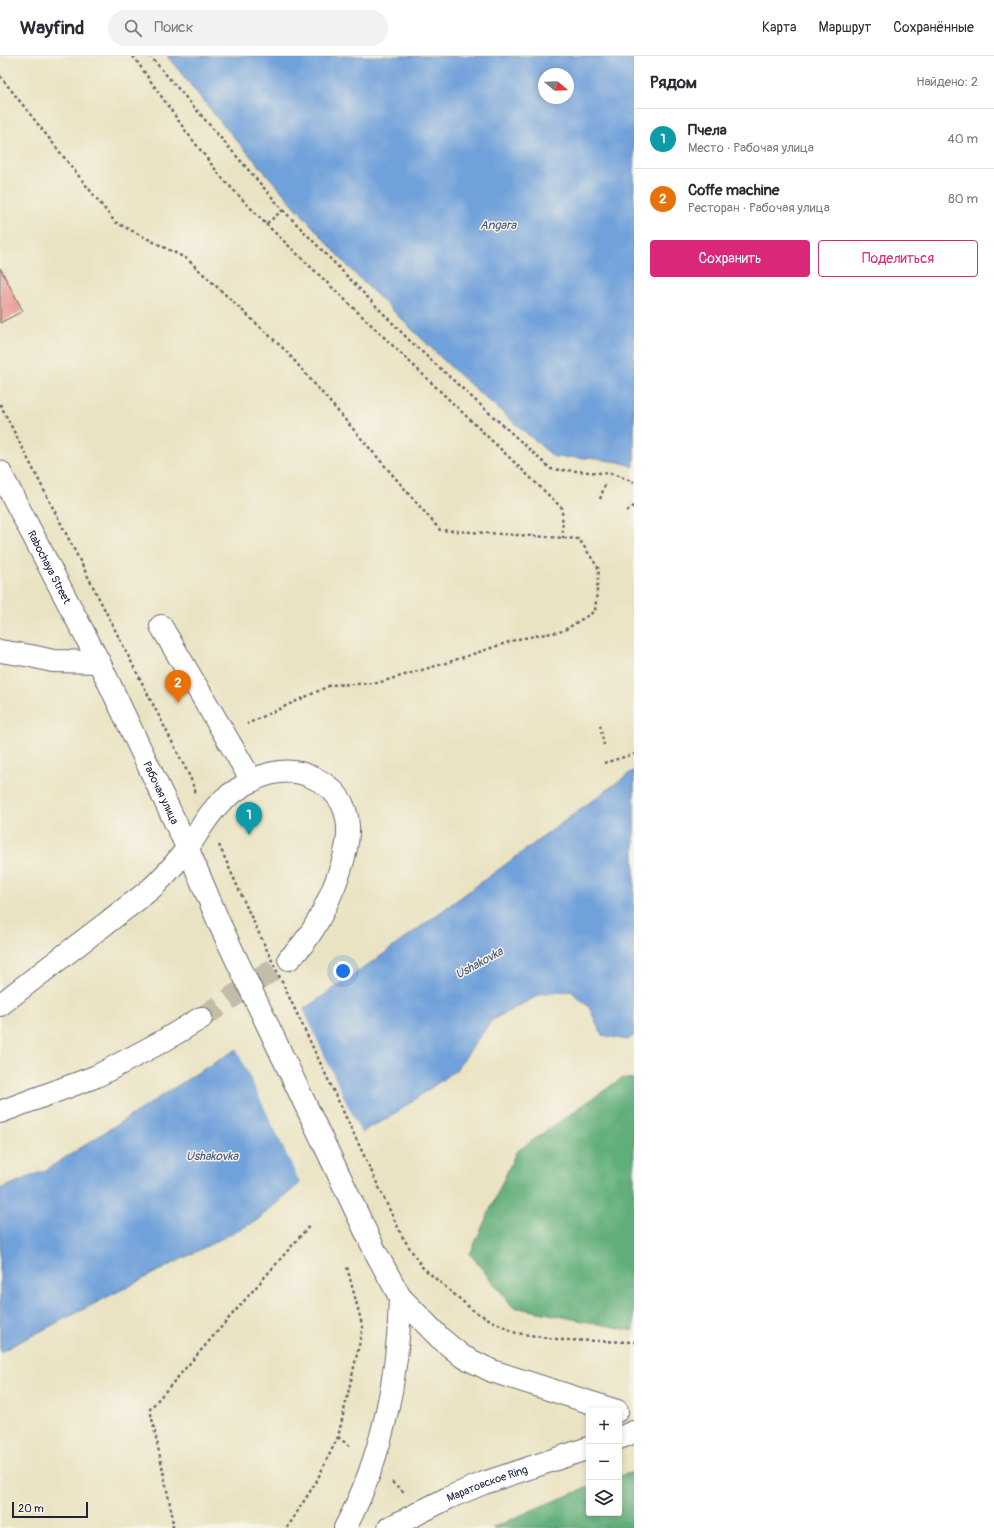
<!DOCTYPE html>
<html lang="ru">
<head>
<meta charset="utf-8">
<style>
  :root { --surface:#fff; --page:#f2f2f3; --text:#2b2b33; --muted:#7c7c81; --line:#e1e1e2; --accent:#db2777 }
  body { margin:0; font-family:Pangolin,sans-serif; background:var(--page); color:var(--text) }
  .controls { position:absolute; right:12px; bottom:12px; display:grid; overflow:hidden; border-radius:4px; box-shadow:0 2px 6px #0003 }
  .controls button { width:36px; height:36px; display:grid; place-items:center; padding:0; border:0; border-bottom:1px solid var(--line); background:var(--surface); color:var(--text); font:20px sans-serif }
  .compass { position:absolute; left:538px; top:12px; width:36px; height:36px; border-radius:50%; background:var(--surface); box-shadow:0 2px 6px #0003; rotate:109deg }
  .scale { position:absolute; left:12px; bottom:10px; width:76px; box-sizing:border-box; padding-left:4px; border:2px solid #22223b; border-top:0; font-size:11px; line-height:14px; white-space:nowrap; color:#22223b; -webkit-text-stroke:3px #f7f3e8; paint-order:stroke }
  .you { position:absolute; left:343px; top:915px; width:14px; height:14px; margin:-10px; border:3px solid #fff; border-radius:50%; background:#1a73e8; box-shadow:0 0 0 6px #1a73e833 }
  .badge { display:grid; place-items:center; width:26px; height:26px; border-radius:50%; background:var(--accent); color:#fff; font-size:13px; font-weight:700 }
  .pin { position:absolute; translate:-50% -33px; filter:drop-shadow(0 1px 2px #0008) }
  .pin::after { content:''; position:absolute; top:21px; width:14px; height:12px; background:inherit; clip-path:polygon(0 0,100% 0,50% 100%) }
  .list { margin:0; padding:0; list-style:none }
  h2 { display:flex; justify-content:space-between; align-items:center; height:52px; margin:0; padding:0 16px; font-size:17px }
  h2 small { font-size:13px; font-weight:400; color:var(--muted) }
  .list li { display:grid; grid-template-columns:26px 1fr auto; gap:12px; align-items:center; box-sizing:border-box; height:60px; padding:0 16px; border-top:1px solid var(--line) }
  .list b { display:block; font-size:15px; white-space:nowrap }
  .list p { margin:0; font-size:13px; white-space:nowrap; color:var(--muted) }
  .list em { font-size:13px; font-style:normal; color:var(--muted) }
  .actions { display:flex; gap:8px; padding:12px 16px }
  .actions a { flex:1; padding:9px 0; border:1px solid var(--accent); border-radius:4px; text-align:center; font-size:14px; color:var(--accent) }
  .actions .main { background:var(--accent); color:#fff }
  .icon { flex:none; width:22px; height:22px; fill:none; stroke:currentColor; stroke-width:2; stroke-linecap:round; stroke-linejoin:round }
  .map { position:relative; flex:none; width:634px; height:1472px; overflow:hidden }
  header { display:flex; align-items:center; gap:24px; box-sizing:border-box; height:56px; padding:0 20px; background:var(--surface); border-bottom:1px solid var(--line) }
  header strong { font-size:19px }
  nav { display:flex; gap:22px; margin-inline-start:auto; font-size:14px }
  .search { width:280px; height:36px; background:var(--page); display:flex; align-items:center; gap:10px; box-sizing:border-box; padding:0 14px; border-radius:22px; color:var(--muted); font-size:15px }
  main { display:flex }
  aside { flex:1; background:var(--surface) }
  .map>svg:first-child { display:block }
  .forest { fill:#60ae79; stroke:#41685a }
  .water { fill:#71a1da; stroke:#4a628a; fill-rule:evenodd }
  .pier { fill:#eae3c3 }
  .building { fill:#e68e8a }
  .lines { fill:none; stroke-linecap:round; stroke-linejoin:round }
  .minor-tunnel { stroke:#c2bca8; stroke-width:22; stroke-dasharray:22 11; stroke-linecap:butt }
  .minor-casing { stroke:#68666b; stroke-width:24 }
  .major-casing { stroke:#68666b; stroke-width:24 }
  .path { stroke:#68666b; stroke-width:2.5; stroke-dasharray:3 3; stroke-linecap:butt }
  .minor { stroke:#fff; stroke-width:22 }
  .major { stroke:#fff; stroke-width:22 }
  .major-bridge-casing { stroke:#68666b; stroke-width:24; stroke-linecap:butt }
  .path-bridge { stroke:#68666b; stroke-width:2.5; stroke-dasharray:3 3; stroke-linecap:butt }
  .major-bridge { stroke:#fff; stroke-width:22 }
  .labels { text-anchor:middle; stroke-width:3; stroke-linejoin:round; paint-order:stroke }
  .street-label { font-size:11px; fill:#22223b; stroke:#f7f3e8 }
  .water-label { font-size:12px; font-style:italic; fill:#42557b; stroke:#f7f3e8 }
</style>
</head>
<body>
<header>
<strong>Wayfind</strong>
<div class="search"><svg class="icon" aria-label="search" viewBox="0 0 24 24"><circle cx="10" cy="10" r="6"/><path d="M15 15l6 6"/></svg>Поиск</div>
<nav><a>Карта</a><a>Маршрут</a><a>Сохранённые</a></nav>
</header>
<main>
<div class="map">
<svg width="634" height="1472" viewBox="0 0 634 1472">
  <rect width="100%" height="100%" fill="#f7f3e8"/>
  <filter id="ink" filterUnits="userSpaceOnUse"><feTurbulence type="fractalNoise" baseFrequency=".025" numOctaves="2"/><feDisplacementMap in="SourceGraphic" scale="8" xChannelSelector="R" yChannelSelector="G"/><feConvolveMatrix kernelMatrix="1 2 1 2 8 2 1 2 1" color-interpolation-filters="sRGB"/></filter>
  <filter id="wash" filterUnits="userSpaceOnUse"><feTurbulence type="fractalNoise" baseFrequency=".012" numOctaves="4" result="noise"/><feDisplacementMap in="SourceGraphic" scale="16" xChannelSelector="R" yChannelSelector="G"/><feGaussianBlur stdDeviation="0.9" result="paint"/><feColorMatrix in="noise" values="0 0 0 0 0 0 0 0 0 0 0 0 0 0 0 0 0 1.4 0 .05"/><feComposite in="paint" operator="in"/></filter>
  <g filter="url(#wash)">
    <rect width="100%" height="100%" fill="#eae3c3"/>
    <g class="forest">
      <path d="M 622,1022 L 634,1023 L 634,1275 L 513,1251 L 470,1198 L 516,1096 Z"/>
      <path d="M 634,1416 L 634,1472 L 492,1472 L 539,1451 L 589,1431 L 589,1457 L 619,1457 L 619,1420 Z"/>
    </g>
    <g class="water">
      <path d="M 167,0 L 634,0 L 634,411 L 619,406 L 588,402 L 554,401 L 458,318 L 353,216 L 224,70 ZM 544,18 L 568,18 L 568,42 L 544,42 Z"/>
      <path d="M 634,714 L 634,980 L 627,984 L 602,979 L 589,951 L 571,935 L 541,938 L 492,964 L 456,1014 L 387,1063 L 368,1072 L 300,1127 L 256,1165 L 0,1296 L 0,1133 L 46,1114 L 194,1019 L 307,951 L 374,905 Z"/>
    </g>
    <path class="pier" d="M 302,951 L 362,1080 L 301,1129 L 236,992 Z"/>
    <g id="blocks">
      <path class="building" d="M 0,212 L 23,255 L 0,267 Z"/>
    </g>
  </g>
  <g filter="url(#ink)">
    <use href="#blocks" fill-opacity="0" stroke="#68666b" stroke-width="1"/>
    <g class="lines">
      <path class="minor-tunnel" d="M 201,962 L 289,903"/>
      <g class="minor-casing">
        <g id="minor">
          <path d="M 161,570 L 252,725"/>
          <path d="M 0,595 L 31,600 L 53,605 L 99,606"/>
          <path d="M 0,949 C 36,921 72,893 108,866 C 123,853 146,839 159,825 C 169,815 180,802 189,790 C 200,774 209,756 224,743 C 233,736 244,729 253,724 C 272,715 293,712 312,721 C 363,744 350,792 333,833 C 322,859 310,884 289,903"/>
          <path d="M 0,1056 L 97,1020 L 163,985 L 201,962"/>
        </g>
      </g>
      <g class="major-casing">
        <g id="major">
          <path id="s1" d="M 0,416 L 99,606 L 187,791 L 220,869"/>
          <path d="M 375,1195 L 400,1241 L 440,1282 L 462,1300 L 492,1315 L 617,1355"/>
          <path d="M 619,1382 L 634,1376"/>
          <path d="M 345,1472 C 382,1403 399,1319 400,1241"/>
          <path id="s2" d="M 389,1472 L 448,1442 L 484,1427 L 589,1392"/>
        </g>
      </g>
      <g class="path">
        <path d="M 133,0 L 185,74 L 222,122 L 266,168 L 283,154 L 150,0"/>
        <path d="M 0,20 L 115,166 L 187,203 L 286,295 L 440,474 L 579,483 L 599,513 L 595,555 L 563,575 L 518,583 L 446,607 L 377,627 L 331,629 L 247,668"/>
        <path d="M 283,154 L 410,285 L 551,413 L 613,418 L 634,426"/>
        <path d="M 266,168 L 562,452 L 563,482"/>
        <path d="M 0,348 L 190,721 L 196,737"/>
        <path d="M 600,443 L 605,429"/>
        <path d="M 627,455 L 634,450"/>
        <path d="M 600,669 L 604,689"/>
        <path d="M 604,707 L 634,698"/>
        <path d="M 219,789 L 248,854"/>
        <path d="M 402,1180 L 422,1211 L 475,1256 L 516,1277 L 563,1284 L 634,1286"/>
        <path d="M 338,1381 L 352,1392"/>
        <path d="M 392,1426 L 405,1437"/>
        <path d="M 173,1472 L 172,1458 L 150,1353 L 310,1169"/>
        <path d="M 287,1472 L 316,1426 L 338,1381 L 363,1272 L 347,1211"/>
      </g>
      <use href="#minor" class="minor"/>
      <use href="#major" class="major"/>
      <g class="major-bridge-casing">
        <path id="major-bridge" d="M 220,869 L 375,1195"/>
      </g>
      <path class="path-bridge" d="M 248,854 L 402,1180"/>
      <use href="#major-bridge" class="major-bridge"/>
    </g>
  </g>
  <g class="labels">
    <g class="street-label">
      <text dy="4" stroke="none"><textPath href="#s1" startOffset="107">Rabochaya Street</textPath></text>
      <text dy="4" stroke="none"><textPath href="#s1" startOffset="359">Рабочая улица</textPath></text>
      <text dy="4" stroke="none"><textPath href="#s2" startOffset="108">Маратовское Ring</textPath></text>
    </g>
    <g class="water-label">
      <text x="498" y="173">Angara</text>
      <text transform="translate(479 907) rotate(-29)" y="4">Ushakovka</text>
      <text x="212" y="1104">Ushakovka</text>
    </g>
  </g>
</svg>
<div class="controls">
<button>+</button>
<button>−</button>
<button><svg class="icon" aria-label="layers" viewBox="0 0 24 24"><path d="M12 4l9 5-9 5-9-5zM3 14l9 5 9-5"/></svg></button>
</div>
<svg class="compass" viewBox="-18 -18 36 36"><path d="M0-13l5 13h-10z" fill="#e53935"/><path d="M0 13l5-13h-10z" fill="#7c7c81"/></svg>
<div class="scale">20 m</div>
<div class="you"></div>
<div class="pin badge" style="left:249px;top:779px;background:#0f9aa8">1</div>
<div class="pin badge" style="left:178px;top:647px;background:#e8710a">2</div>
</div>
<aside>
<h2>Рядом<small>Найдено: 2</small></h2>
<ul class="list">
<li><span class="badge" style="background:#0f9aa8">1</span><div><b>Пчела</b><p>Место · Рабочая улица</p></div><em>40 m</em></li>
<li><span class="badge" style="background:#e8710a">2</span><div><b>Coffe machine</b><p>Ресторан · Рабочая улица</p></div><em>80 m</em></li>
</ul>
<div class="actions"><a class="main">Сохранить</a><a>Поделиться</a></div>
</aside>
</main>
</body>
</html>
